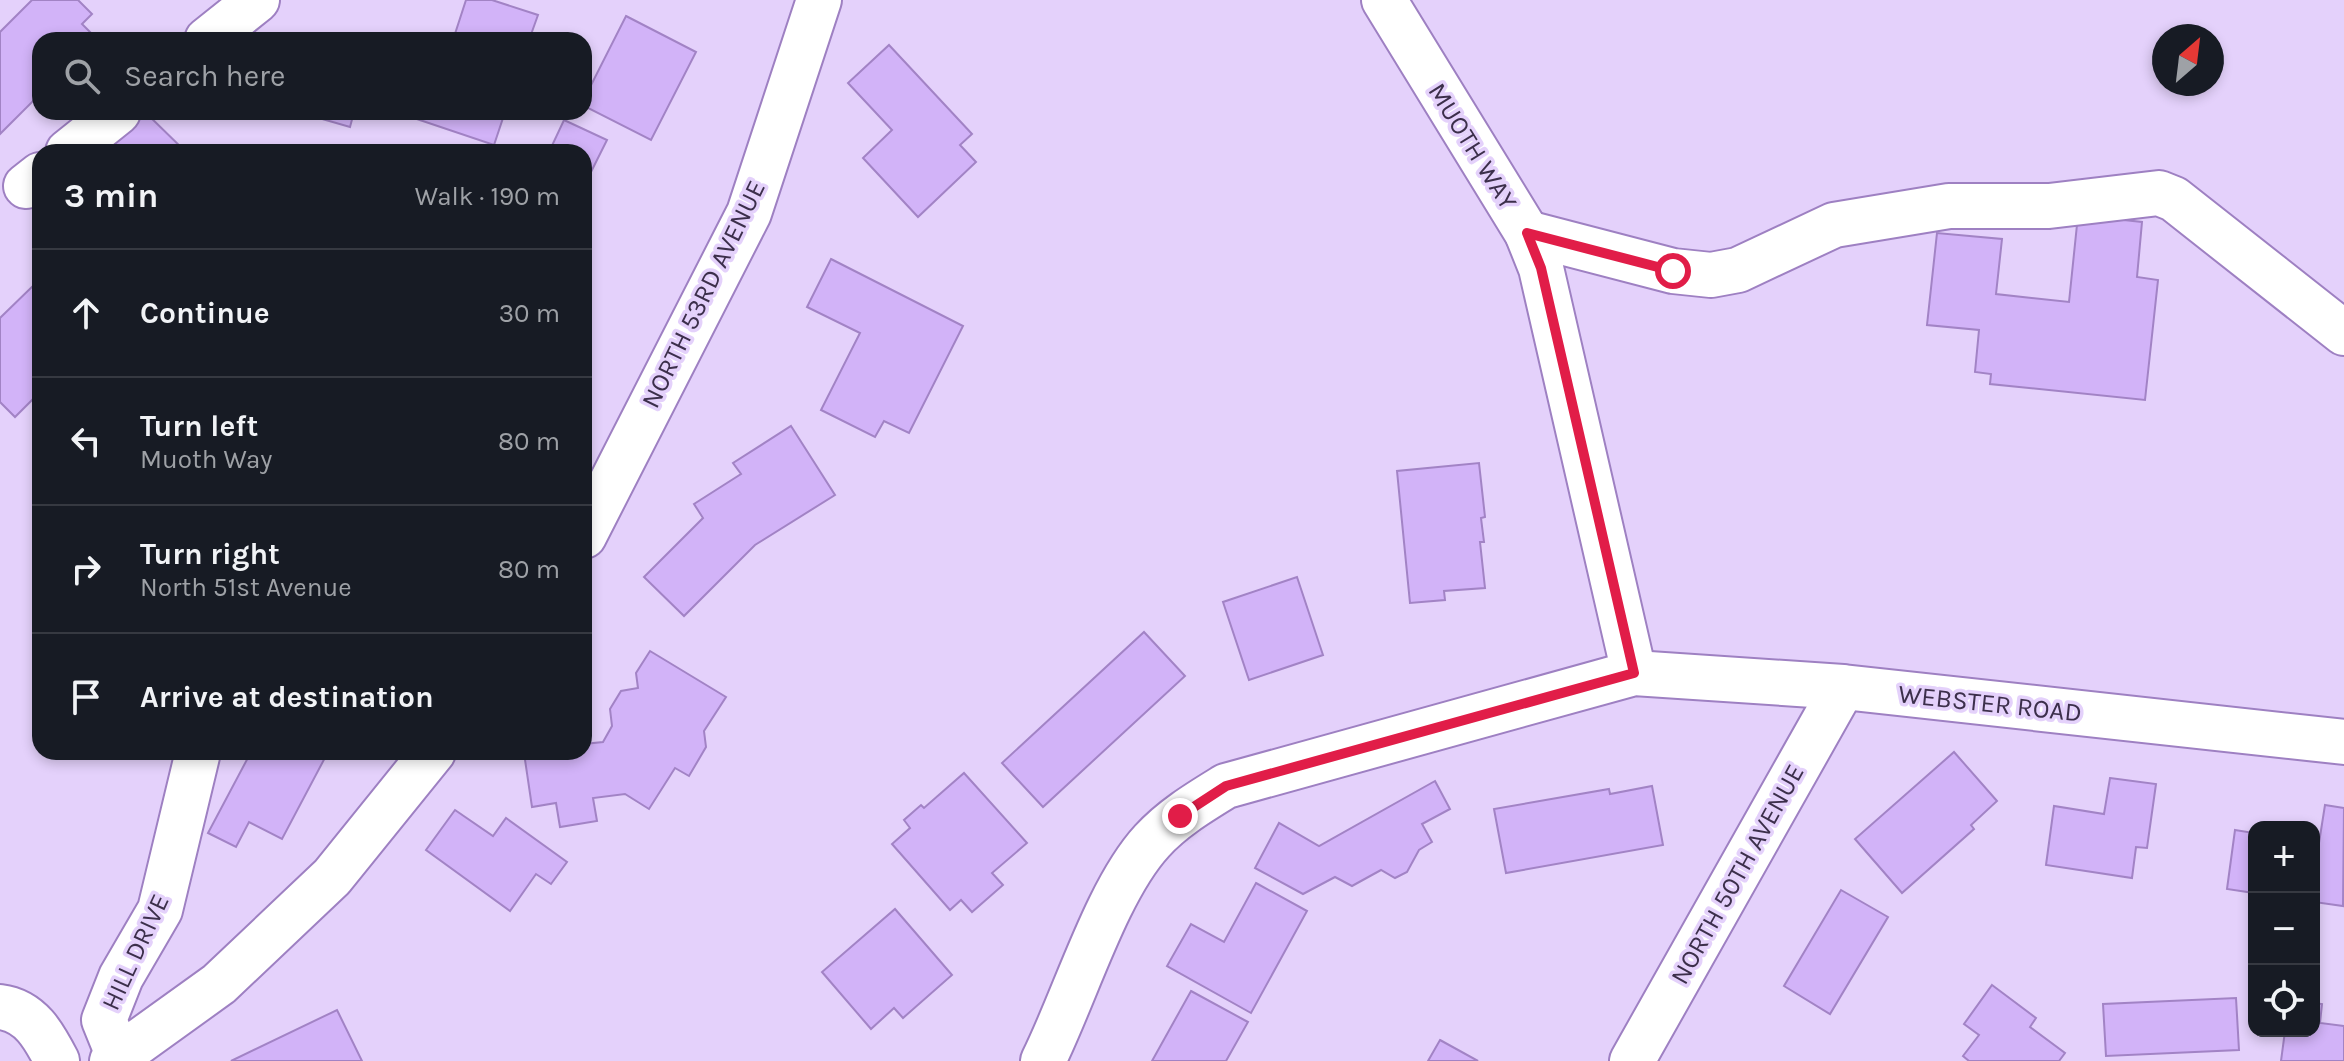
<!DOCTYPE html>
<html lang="en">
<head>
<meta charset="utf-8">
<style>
  :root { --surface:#171b24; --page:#20242c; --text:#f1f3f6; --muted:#9ea1a6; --line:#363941 }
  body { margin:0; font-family:Karla,sans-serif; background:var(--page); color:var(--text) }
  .controls { position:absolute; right:24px; bottom:24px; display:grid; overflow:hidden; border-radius:16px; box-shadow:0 4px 12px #0003 }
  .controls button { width:72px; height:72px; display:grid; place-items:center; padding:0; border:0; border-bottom:2px solid var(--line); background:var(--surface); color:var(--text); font:40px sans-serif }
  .compass { position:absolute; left:2152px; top:24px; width:72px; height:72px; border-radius:50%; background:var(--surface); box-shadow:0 4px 12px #0003; rotate:28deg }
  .stop { position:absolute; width:24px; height:24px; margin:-18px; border:6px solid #e11d48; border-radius:50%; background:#fff }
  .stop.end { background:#e11d48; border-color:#fff; box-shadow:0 2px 8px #0008 }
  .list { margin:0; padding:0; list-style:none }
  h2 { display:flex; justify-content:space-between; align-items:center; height:104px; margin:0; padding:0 32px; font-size:34px }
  h2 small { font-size:26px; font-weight:400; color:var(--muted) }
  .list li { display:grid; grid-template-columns:52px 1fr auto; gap:24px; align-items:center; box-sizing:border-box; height:128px; padding:0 32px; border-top:2px solid var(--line) }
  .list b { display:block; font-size:30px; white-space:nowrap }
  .list p { margin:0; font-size:26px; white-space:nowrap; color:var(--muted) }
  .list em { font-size:26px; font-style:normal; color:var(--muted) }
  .icon { flex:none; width:44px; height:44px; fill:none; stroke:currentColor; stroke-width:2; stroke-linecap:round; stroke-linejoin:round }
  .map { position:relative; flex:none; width:2344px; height:1061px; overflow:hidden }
  .search { position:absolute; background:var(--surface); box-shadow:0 4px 12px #0003; left:32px; top:32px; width:560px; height:88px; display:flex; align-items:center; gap:20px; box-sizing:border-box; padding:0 28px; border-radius:24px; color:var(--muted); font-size:30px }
  .panel { position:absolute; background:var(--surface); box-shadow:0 4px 12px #0003; left:32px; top:144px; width:560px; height:616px; border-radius:24px }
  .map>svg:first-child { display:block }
  .building { fill:#d2b3f8; stroke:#a283c5; stroke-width:2 }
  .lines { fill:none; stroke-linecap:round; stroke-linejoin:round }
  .minor-casing { stroke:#9e80c2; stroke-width:48 }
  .minor { stroke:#fff; stroke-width:44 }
  .route { stroke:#e11d48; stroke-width:10 }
  .labels { text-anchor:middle; stroke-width:7; stroke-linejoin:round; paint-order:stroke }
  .street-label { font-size:26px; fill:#3c2f4b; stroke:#e4d1fb }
</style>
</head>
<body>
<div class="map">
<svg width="2344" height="1061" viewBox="0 0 2344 1061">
  <rect width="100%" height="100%" fill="#e4d1fb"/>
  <g class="building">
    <path d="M 32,0 L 78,0 L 92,14 L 82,24 L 98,40 L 40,40 L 40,103 L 35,99 L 0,134 L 0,32 Z"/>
    <path d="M 466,0 L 492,0 L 538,15 L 529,40 L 453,40 Z"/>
    <path d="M 626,16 L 696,52 L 651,140 L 584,106 L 584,99 Z"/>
    <path d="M 889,45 L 972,134 L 960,145 L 976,162 L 918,217 L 863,158 L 892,130 L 848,83 Z"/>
    <path d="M 145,112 L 186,152 L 120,152 L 112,144 Z"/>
    <path d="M 298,112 L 354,112 L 350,127 Z"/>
    <path d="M 396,112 L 505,112 L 494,145 Z"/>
    <path d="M 564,120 L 607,140 L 584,186 L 584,152 L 549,152 Z"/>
    <path d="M 2078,215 L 2142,222 L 2137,277 L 2158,280 L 2145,400 L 1990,384 L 1991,374 L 1975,372 L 1979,330 L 1927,325 L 1937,233 L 2002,239 L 1996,294 L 2069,302 Z"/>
    <path d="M 831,259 L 963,326 L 909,433 L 884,421 L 875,437 L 821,410 L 860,333 L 807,307 Z"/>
    <path d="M 40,279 L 40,392 L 15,417 L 0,402 L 0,318 Z"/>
    <path d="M 791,426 L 835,495 L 755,545 L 684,616 L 644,577 L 703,518 L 694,504 L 741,474 L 733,463 Z"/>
    <path d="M 1479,463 L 1485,517 L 1481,518 L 1484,542 L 1480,542 L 1485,588 L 1444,591 L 1445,600 L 1410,603 L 1397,471 Z"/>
    <path d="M 1297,577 L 1323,655 L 1249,680 L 1223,602 Z"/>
    <path d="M 1144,632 L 1185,676 L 1043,807 L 1002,763 Z"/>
    <path d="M 650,651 L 726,697 L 704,731 L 706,747 L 689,776 L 675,768 L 649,809 L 625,794 L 593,798 L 597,821 L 560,827 L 556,803 L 532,807 L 524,753 L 584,752 L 584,744 L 603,742 L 612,726 L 610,709 L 621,691 L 638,688 L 636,673 Z"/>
    <path d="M 251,752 L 328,752 L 282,839 L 249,822 L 236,847 L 208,833 Z"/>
    <path d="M 1954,752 L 1997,801 L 1971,825 L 1974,829 L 1902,893 L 1855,839 Z"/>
    <path d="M 964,773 L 1027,843 L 992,873 L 1003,885 L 972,912 L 961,900 L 950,910 L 892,844 L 910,828 L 904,820 L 921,805 L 924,808 Z"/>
    <path d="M 2110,778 L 2156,784 L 2147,848 L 2136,847 L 2132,878 L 2046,865 L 2054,806 L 2104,814 Z"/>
    <path d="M 1435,781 L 1450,809 L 1422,824 L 1432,842 L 1419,850 L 1407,872 L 1395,878 L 1381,870 L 1352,886 L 1335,877 L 1303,894 L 1255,868 L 1279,823 L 1319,846 Z"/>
    <path d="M 1652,786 L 1663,845 L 1506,873 L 1494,809 L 1609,789 L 1610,794 Z"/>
    <path d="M 2325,805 L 2344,808 L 2343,906 L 2314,902 L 2314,842 L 2319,843 Z"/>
    <path d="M 455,810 L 493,836 L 506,818 L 567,862 L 551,884 L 536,874 L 510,911 L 426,850 Z"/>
    <path d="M 2235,830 L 2254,833 L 2254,893 L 2227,889 Z"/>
    <path d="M 1256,883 L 1307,911 L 1251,1013 L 1167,966 L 1191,924 L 1224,942 Z"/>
    <path d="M 1841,890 L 1888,917 L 1830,1014 L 1784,986 Z"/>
    <path d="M 895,909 L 952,975 L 903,1018 L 894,1008 L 871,1029 L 822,972 Z"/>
    <path d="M 1992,985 L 2036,1018 L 2030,1027 L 2065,1053 L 2059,1061 L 1969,1061 L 1963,1056 L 1979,1035 L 1964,1024 Z"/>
    <path d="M 1191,991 L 1248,1022 L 1226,1061 L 1152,1061 Z"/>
    <path d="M 2236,998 L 2239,1050 L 2106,1056 L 2103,1004 Z"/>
    <path d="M 2314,1003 L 2322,1004 L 2320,1023 L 2344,1026 L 2344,1061 L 2281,1061 L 2285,1031 L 2314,1031 Z"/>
    <path d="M 337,1010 L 362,1061 L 231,1061 Z"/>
    <path d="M 1440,1040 L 1478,1061 L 1428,1061 Z"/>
  </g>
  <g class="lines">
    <g class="minor-casing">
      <g id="minor">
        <path d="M 1384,0 L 1527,233 L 1541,268 L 1634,673"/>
        <path d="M 207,40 L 257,0"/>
        <path d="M 68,152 L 118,112"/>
        <path d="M 26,186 L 40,175"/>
        <path d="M 1527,233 L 1673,271 L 1711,275 L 1738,270 L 1834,225 L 1949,206 L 2049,206 L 2159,193 L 2174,199 L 2344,333"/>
        <path d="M 584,536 L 749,213 L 819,0"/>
        <path d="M 0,1007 C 31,1011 44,1036 57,1061"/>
        <path d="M 119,1057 L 104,1020 L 121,977 L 160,910 L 198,752"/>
        <path d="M 112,1061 L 219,984 L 332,877 L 433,752"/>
        <path d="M 1043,1061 C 1075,997 1106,891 1152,841 C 1173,818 1200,802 1226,786 L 1634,673 L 1843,687 L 2344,742"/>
        <path d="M 1632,1061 L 1843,687"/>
      </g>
    </g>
    <use href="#minor" class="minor"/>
  </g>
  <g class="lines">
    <path class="route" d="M 1180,816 L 1226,786 L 1634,673 L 1541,268 L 1527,233 L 1673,271"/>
  </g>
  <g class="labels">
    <g class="street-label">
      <text transform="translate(1473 146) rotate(58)" y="9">MUOTH WAY</text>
      <text transform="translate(703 294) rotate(-64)" y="9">NORTH 53RD AVENUE</text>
      <text transform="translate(1990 703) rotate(6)" y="9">WEBSTER ROAD</text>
      <text transform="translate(1737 874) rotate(-61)" y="9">NORTH 50TH AVENUE</text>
      <text transform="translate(135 952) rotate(-65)" y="9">HILL DRIVE</text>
    </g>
  </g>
</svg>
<div class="controls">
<button>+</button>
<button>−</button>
<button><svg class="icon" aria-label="locate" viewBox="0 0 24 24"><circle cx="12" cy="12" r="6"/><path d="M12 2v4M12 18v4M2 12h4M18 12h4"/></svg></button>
</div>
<svg class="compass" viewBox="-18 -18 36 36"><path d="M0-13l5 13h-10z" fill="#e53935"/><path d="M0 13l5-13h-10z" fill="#9ea1a6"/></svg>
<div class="stop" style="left:1673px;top:271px"></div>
<div class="stop end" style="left:1180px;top:816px"></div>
<div class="search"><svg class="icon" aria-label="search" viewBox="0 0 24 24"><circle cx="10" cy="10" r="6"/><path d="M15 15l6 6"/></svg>Search here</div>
<section class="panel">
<h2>3 min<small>Walk · 190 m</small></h2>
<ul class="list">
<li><svg class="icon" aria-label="ahead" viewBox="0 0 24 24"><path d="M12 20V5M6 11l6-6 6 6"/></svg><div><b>Continue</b></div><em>30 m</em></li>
<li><svg class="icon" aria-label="left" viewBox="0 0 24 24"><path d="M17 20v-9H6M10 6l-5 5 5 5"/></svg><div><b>Turn left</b><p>Muoth Way</p></div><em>80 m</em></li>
<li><svg class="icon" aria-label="right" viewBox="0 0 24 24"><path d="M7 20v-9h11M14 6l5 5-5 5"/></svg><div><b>Turn right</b><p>North 51st Avenue</p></div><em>80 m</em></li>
<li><svg class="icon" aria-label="arrive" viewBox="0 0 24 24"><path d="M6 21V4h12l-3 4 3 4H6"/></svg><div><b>Arrive at destination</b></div></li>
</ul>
</section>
</div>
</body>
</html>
